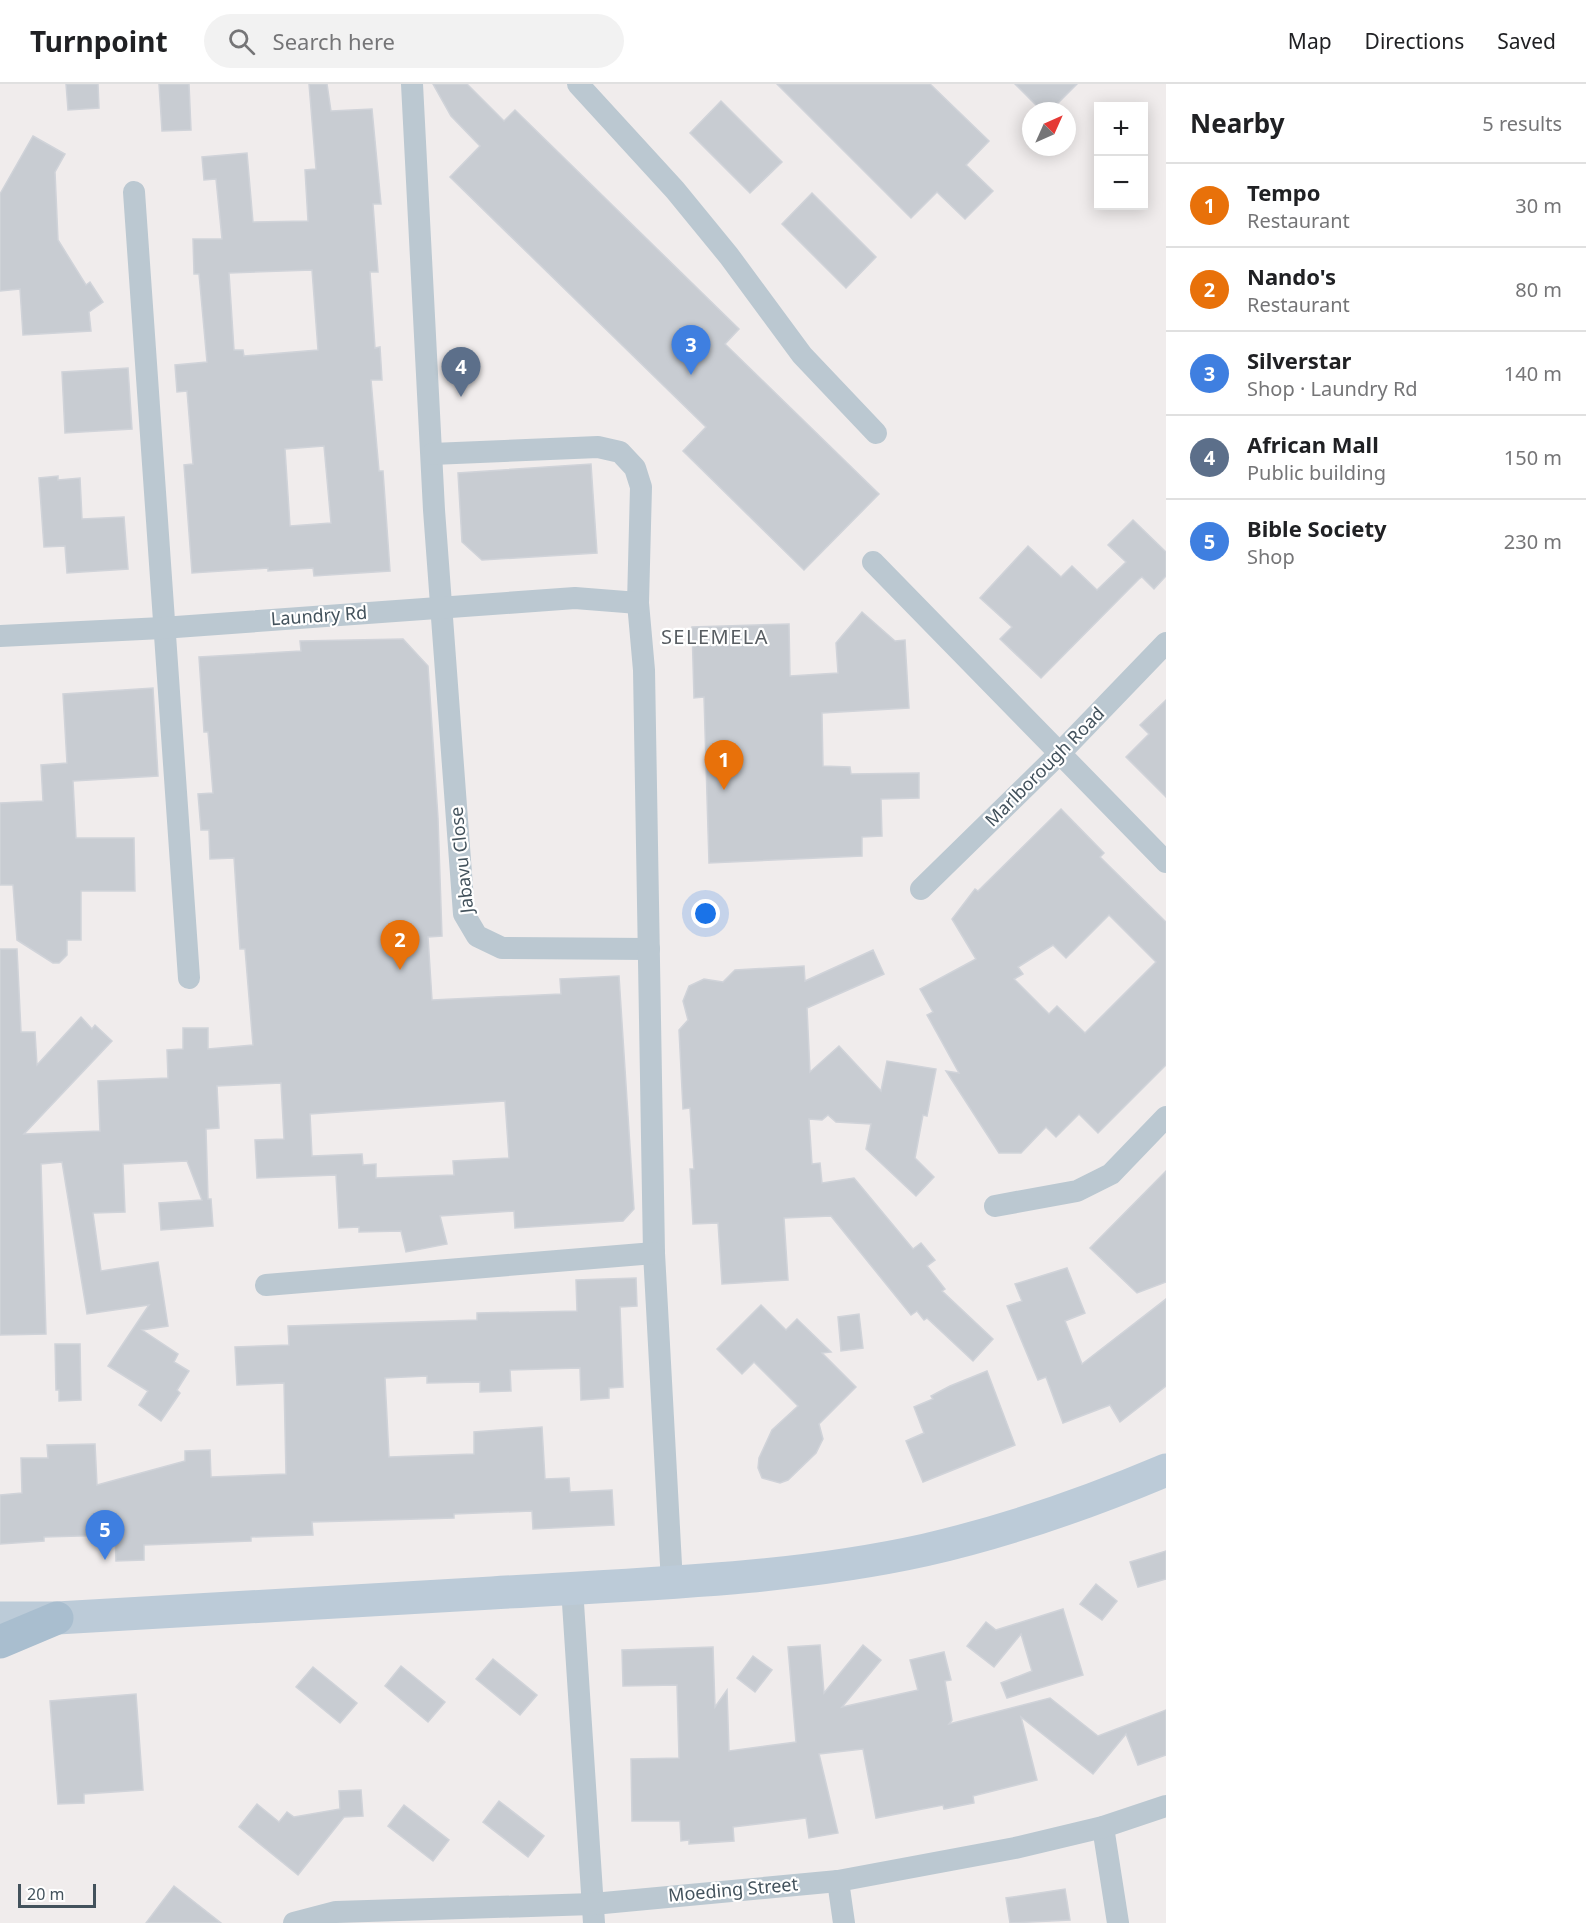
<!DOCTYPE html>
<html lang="en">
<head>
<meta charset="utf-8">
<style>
  :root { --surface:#fff; --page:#f2f2f2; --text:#202124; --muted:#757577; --line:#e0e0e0; --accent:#0579f1 }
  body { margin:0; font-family:"Noto Sans",sans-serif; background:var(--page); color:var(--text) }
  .controls { position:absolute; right:18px; top:18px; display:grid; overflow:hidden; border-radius:0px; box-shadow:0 3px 15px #0003 }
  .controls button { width:54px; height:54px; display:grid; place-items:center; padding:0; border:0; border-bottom:2px solid var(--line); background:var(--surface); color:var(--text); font:30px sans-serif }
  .compass { position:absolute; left:1022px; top:18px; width:54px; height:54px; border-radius:50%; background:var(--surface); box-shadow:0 3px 15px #0003; rotate:45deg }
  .scale { position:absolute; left:18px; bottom:15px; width:78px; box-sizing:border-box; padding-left:6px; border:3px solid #43525c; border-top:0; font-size:16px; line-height:21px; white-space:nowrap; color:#43525c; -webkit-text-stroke:4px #fff; paint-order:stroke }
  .you { position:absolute; left:706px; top:830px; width:21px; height:21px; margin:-15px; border:4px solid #fff; border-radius:50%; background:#1a73e8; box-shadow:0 0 0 9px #1a73e833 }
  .badge { display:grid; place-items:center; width:39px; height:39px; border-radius:50%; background:var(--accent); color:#fff; font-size:20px; font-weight:700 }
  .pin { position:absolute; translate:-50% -50px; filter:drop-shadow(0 2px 3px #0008) }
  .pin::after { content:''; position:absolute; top:32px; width:21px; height:18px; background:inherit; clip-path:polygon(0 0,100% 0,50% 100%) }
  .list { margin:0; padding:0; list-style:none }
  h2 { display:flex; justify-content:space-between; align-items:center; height:78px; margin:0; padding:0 24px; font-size:26px }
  h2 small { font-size:20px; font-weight:400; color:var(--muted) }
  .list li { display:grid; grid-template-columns:39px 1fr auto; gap:18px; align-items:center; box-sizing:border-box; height:84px; padding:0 24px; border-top:2px solid var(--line) }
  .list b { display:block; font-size:22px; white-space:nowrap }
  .list p { margin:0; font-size:20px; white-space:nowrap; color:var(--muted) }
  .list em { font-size:20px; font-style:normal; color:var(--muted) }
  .icon { flex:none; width:33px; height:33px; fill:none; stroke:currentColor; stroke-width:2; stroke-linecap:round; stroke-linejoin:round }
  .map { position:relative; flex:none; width:1166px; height:1839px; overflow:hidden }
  header { display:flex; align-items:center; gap:36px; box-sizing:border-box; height:84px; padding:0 30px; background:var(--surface); border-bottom:2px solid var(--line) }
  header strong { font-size:28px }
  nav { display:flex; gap:33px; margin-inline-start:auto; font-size:21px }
  .search { width:420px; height:54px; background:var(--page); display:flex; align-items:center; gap:15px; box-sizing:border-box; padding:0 21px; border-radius:33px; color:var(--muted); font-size:22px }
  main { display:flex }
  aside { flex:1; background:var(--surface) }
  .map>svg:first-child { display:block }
  .building { fill:#c8ccd2; stroke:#d0d3d9; stroke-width:1.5; fill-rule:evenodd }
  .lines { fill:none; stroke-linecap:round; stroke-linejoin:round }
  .street { stroke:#bbc8d1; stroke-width:22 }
  .secondary { stroke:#bccbd8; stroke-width:33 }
  .primary { stroke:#a9becf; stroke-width:33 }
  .labels { text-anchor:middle; stroke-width:4.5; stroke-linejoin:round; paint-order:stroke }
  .street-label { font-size:18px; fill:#43525c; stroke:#fff }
  .neighbourhood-label { font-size:20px; letter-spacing:1.5px; fill:#585d62; stroke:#fff }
</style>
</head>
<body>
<header>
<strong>Turnpoint</strong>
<div class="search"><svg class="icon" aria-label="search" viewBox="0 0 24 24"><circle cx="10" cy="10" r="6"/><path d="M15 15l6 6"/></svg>Search here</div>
<nav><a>Map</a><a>Directions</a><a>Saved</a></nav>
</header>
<main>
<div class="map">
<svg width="1166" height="1839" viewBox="0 0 1166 1839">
  <rect width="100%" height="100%" fill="#f0ecec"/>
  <g class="building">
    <path d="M 66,0 L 98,0 L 99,24 L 68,26 Z"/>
    <path d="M 159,0 L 189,0 L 191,46 L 162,47 Z"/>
    <path d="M 309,0 L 327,0 L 331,27 L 372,25 L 381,120 L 373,120 L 378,188 L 370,188 L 375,264 L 380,263 L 382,296 L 371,296 L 379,387 L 383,387 L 390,487 L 314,492 L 313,484 L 268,487 L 268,484 L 192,489 L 184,381 L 193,380 L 187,307 L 177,308 L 175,281 L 207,278 L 199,190 L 194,190 L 193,155 L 222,155 L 216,95 L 204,96 L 202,73 L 247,69 L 253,138 L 308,137 L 305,86 L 316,85 ZM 312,186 L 318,266 L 244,272 L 243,266 L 234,266 L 229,189 ZM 324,362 L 331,439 L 290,442 L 285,365 Z"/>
    <path d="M 433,0 L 467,0 L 504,37 L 515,26 L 739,245 L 725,260 L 879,410 L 804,486 L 683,367 L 706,343 L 450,93 L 480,62 L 451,32 Z"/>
    <path d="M 777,0 L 930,0 L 989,57 L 966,81 L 993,107 L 965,135 L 937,108 L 911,134 Z"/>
    <path d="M 1015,0 L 1077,0 L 1050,27 L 1042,27 Z"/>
    <path d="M 721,17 L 782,78 L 750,109 L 690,49 Z"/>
    <path d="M 33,52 L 65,70 L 55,88 L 58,156 L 86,201 L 90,198 L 103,218 L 89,228 L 91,247 L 23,251 L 20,205 L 0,207 L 0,110 Z"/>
    <path d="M 812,109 L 876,173 L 846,204 L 782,140 Z"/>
    <path d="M 128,284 L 132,345 L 65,349 L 62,288 Z"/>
    <path d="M 591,380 L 597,469 L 482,476 L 462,458 L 458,389 Z"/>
    <path d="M 58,392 L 58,396 L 80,394 L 82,435 L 124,433 L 128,485 L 67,489 L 65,462 L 44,463 L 39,394 Z"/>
    <path d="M 1133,436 L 1166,468 L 1166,492 L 1154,505 L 1142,493 L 1139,495 L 1041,594 L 1000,555 L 1012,543 L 980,514 L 1028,462 L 1061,493 L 1072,482 L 1097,506 L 1126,478 L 1108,461 Z"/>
    <path d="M 862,528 L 895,557 L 905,556 L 909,624 L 822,629 L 823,682 L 850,683 L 851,690 L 919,689 L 919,714 L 881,715 L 882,752 L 862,753 L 862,772 L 709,779 L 704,613 L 694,614 L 692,543 L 789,540 L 790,592 L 838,589 L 836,559 Z"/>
    <path d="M 403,555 L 428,582 L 438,734 L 442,852 L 428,853 L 432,916 L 561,910 L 560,895 L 619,892 L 634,1125 L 623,1137 L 515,1144 L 514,1127 L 440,1132 L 447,1160 L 406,1168 L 401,1147 L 359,1148 L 359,1143 L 339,1144 L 336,1091 L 257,1094 L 255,1056 L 284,1055 L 281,999 L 217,1002 L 219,1044 L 206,1045 L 208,1115 L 211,1115 L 213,1142 L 161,1146 L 159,1119 L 202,1116 L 187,1077 L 123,1080 L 125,1128 L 93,1129 L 101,1187 L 158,1178 L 168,1242 L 142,1246 L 178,1270 L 174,1278 L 189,1287 L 177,1306 L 180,1309 L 161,1337 L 139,1321 L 148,1307 L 108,1282 L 149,1221 L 87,1230 L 62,1078 L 41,1080 L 46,1250 L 0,1251 L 0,865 L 17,865 L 21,948 L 35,948 L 37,981 L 81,933 L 92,945 L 95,941 L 112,957 L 24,1050 L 100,1047 L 98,997 L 168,994 L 167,966 L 183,965 L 183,944 L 208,944 L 208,965 L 253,961 L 245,865 L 240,865 L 234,774 L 210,775 L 209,746 L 201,746 L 198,710 L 213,709 L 208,648 L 204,648 L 199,573 L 301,567 L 300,557 ZM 505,1017 L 509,1074 L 453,1077 L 454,1091 L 376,1094 L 376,1080 L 363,1081 L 362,1070 L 312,1072 L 310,1030 Z"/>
    <path d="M 153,604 L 158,692 L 73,697 L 76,754 L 134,754 L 135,807 L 81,807 L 81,856 L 67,856 L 67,871 L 59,879 L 53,879 L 17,856 L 13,801 L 0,801 L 0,719 L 43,717 L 41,681 L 67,679 L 63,610 Z"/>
    <path d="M 1166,616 L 1166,713 L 1126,673 L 1149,650 L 1140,641 Z"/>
    <path d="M 1061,725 L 1104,769 L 1100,773 L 1166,838 L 1166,981 L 1098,1049 L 1079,1030 L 1056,1053 L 1046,1043 L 1021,1069 L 999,1069 L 946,987 L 959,989 L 927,931 L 933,928 L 920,905 L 976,875 L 952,835 L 975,805 L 978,807 ZM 1109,831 L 1156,878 L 1085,949 L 1057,922 L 1049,930 L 1014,895 L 1023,890 L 1018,883 L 1053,861 L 1066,874 Z"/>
    <path d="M 873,866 L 884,890 L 807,924 L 810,988 L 839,962 L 881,1007 L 887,977 L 936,985 L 927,1032 L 923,1031 L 915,1074 L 934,1093 L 916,1112 L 866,1065 L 871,1040 L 836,1038 L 828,1031 L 822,1036 L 809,1035 L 812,1080 L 820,1079 L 822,1099 L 854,1094 L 913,1165 L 921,1159 L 935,1176 L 927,1182 L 945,1205 L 942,1207 L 993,1255 L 973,1277 L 927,1234 L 924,1236 L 917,1227 L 911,1231 L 831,1132 L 784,1134 L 788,1196 L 722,1200 L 718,1139 L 693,1140 L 690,1085 L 694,1085 L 690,1024 L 683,1025 L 679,946 L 688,936 L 683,917 L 689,902 L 704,895 L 723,898 L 735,886 L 804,882 L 805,897 Z"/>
    <path d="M 1166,1087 L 1166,1198 L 1137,1209 L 1090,1164 Z"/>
    <path d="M 1067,1184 L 1085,1229 L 1065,1237 L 1082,1280 L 1166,1215 L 1166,1302 L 1120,1338 L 1110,1321 L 1063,1339 L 1046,1293 L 1038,1296 L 1007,1222 L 1022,1217 L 1015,1200 Z"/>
    <path d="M 636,1194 L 637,1222 L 620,1223 L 623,1303 L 609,1304 L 609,1314 L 581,1316 L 580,1284 L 510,1286 L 511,1307 L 480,1308 L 480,1298 L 427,1299 L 427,1292 L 385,1294 L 389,1373 L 474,1370 L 474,1348 L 542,1343 L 545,1395 L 569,1394 L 570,1408 L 612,1406 L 614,1441 L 533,1445 L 532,1427 L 454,1430 L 454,1434 L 312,1438 L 313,1451 L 251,1453 L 251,1457 L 144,1461 L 144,1476 L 116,1477 L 115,1451 L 44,1453 L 44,1457 L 0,1460 L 0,1411 L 22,1409 L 21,1374 L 48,1374 L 47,1361 L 95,1360 L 97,1401 L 185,1377 L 185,1367 L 210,1366 L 211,1393 L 286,1390 L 284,1299 L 237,1301 L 235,1263 L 289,1261 L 288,1242 L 477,1236 L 477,1229 L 577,1227 L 576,1196 Z"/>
    <path d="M 761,1221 L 786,1246 L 797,1235 L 831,1268 L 822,1269 L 856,1303 L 819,1340 L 823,1355 L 816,1369 L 788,1396 L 780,1399 L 762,1394 L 758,1384 L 759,1374 L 772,1346 L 798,1322 L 754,1278 L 742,1290 L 717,1265 Z"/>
    <path d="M 859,1230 L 863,1264 L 841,1267 L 838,1233 Z"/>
    <path d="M 55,1260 L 80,1260 L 81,1316 L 59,1317 L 59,1306 L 56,1306 Z"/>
    <path d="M 987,1287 L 1015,1361 L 923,1398 L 906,1357 L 924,1349 L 914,1323 L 933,1315 L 931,1312 L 950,1302 Z"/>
    <path d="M 1166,1467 L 1166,1495 L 1138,1503 L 1130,1478 Z"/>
    <path d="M 1096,1500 L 1117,1517 L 1102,1536 L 1080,1520 Z"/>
    <path d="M 1063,1525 L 1083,1591 L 1007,1614 L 1001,1599 L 1032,1587 L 1021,1550 L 994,1583 L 967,1562 L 986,1538 L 996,1546 Z"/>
    <path d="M 820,1561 L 824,1609 L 863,1561 L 881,1576 L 842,1623 L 918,1606 L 910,1576 L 944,1568 L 951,1596 L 945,1597 L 952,1636 L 949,1640 L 1050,1614 L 1098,1652 L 1166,1626 L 1166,1671 L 1138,1681 L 1126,1650 L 1093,1690 L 1021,1633 L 1037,1696 L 973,1712 L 974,1719 L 944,1725 L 943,1721 L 876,1734 L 863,1665 L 819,1670 L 838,1749 L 809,1754 L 806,1734 L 733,1743 L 734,1757 L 689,1760 L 689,1756 L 681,1757 L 680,1737 L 632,1737 L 631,1675 L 679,1674 L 677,1601 L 623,1602 L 622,1566 L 713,1563 L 715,1623 L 727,1606 L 729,1667 L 796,1658 L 788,1563 Z"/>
    <path d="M 753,1572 L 772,1586 L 755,1608 L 737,1594 Z"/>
    <path d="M 493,1575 L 537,1611 L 520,1631 L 476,1595 Z"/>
    <path d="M 401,1582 L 445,1618 L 428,1638 L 385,1602 Z"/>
    <path d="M 313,1583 L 357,1619 L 340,1639 L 296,1603 Z"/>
    <path d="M 136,1610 L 143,1706 L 84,1710 L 84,1719 L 58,1720 L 50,1617 Z"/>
    <path d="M 361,1706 L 363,1732 L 344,1733 L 298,1791 L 239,1743 L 257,1720 L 279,1738 L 287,1728 L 294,1733 L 340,1725 L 339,1707 Z"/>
    <path d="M 499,1717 L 544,1752 L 528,1773 L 483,1738 Z"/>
    <path d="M 404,1721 L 449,1756 L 433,1777 L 388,1742 Z"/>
    <path d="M 174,1802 L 221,1839 L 146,1839 Z"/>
    <path d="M 1065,1805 L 1070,1836 L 1010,1839 L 1006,1814 Z"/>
  </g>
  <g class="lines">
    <g class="street">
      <path d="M 412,0 L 434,426 L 464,830 L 477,852 L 502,864 L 649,865"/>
      <path d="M 578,0 L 675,106 L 729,172 L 802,271 L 876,349"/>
      <path d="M 134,108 L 189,894"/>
      <path d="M 432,370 L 598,363 L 620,368 L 635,384 L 641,403 L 638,519 L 644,586 L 654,1169 L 672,1499"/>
      <path d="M 873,478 L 1166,778"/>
      <path d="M 0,552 L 162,544 L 575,514 L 638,519"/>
      <path d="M 921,805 L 1059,670 L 1166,559"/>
      <path d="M 995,1122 L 1077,1107 L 1111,1090 L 1166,1033"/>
      <path d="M 266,1201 L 654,1169"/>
      <path d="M 572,1504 L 594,1839"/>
      <path d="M 1103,1743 L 1118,1839"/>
      <path d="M 838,1797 L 844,1839"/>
      <path d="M 294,1839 L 336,1828 L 593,1820 L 838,1797 L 1015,1764 L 1103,1743 L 1166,1722"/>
    </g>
    <path class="secondary" d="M 0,1534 L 57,1534 C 202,1525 347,1517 492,1509 C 634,1500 785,1497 925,1466 C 1008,1447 1088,1419 1166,1386"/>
    <path class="primary" d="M 0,1558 L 57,1534"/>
  </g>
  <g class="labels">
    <g class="street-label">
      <text transform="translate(319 532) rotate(-4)" y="6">Laundry Rd</text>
      <text transform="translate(1045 683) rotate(-45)" y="6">Marlborough Road</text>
      <text transform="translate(462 776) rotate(-96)" y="6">Jabavu Close</text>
      <text transform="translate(733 1806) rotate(-5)" y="6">Moeding Street</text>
    </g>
    <g class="neighbourhood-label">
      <text x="715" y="560">SELEMELA</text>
    </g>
  </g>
</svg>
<div class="controls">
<button>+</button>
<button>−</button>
</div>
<svg class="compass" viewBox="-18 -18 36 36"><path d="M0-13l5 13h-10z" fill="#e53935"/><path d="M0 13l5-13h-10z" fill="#757577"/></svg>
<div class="scale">20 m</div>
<div class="you"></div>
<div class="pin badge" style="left:724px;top:706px;background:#e8710a">1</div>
<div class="pin badge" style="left:400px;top:886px;background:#e8710a">2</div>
<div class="pin badge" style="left:691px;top:291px;background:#3f7fe0">3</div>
<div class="pin badge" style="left:461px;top:313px;background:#5c6f8a">4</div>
<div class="pin badge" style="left:105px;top:1476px;background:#3f7fe0">5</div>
</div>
<aside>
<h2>Nearby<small>5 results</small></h2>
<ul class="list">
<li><span class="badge" style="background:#e8710a">1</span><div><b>Tempo</b><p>Restaurant</p></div><em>30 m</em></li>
<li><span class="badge" style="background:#e8710a">2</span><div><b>Nando's</b><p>Restaurant</p></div><em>80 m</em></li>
<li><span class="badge" style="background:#3f7fe0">3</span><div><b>Silverstar</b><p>Shop · Laundry Rd</p></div><em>140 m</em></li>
<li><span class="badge" style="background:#5c6f8a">4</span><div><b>African Mall</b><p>Public building</p></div><em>150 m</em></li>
<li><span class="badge" style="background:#3f7fe0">5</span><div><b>Bible Society</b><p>Shop</p></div><em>230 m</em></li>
</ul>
</aside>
</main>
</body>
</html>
